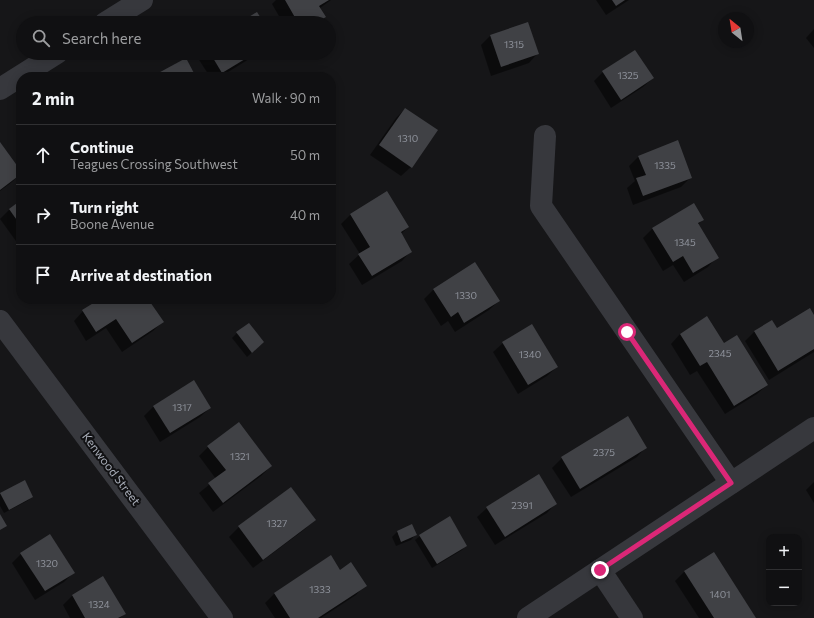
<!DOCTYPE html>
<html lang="en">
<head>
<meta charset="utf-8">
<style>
  :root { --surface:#101012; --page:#1e1e20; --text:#f1f3f6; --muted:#9c9d9f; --line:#303032 }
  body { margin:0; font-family:Commissioner,sans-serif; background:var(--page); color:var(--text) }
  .controls { position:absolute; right:12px; bottom:12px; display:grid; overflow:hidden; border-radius:8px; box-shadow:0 2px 10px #0003 }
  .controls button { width:36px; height:36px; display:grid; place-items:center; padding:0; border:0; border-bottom:1px solid var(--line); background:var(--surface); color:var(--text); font:20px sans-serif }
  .compass { position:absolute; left:718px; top:12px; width:36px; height:36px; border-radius:50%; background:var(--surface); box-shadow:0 2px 10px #0003; rotate:330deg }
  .stop { position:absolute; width:12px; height:12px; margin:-9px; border:3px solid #db2777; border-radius:50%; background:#fff }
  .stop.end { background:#db2777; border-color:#fff; box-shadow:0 1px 4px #0008 }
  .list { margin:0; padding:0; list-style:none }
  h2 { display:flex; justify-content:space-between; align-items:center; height:52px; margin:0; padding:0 16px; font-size:17px }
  h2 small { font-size:13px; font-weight:400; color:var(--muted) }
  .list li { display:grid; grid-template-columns:26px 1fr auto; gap:12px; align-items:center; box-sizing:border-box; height:60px; padding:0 16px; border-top:1px solid var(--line) }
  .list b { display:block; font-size:15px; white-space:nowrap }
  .list p { margin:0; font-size:13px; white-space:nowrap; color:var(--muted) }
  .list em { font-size:13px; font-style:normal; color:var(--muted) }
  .icon { flex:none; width:22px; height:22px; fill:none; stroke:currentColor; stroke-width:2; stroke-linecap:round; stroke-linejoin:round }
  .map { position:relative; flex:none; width:814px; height:618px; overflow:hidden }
  .search { position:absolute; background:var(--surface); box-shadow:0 2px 10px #0003; left:16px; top:16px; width:320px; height:44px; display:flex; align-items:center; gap:10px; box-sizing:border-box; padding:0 14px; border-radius:22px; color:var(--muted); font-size:15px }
  .panel { position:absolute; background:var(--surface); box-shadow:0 2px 10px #0003; left:16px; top:72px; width:320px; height:232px; border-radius:16px }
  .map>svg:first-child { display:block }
  .shadow { fill:#0007 }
  .building { fill:#404145 }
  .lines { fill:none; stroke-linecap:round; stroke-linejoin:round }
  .minor { stroke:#37383d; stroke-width:22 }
  .route { stroke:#db2777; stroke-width:5 }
  .labels { text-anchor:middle; stroke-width:4; stroke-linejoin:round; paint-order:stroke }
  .number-label { font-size:10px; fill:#8e929b }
  .street-label { font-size:12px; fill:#a8adb8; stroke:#111113 }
</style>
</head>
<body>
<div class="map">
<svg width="814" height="618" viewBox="0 0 814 618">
  <rect width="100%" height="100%" fill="#161618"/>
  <g class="shadow">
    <path d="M 276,0 L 331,0 L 320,8 L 324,16 L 318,23 L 283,23 L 272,4 Z"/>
    <path d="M 596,0 L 629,0 L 606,15 Z"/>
    <path d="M 528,23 L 538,53 L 529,63 L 491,76 L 481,45 L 490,36 Z"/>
    <path d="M 814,29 L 814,48 L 806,38 Z"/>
    <path d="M 197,53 L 259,53 L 220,77 L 210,77 L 196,55 Z"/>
    <path d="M 603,72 L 653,78 L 643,87 L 611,108 L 594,81 Z"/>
    <path d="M 405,109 L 411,167 L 401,176 L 370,155 L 396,118 Z"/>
    <path d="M 0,144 L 21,173 L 12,182 L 0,191 Z"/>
    <path d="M 639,156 L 691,177 L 681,187 L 633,205 L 627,188 L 635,181 L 629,166 Z"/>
    <path d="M 21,201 L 21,248 L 0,219 L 9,210 Z"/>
    <path d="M 693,204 L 703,219 L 698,225 L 717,257 L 708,267 L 684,282 L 673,265 L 663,271 L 643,238 L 652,229 Z"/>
    <path d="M 351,214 L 408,227 L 401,234 L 411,251 L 402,261 L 362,285 L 349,264 L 360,254 L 341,224 Z"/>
    <path d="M 475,263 L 499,301 L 489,310 L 455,332 L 448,321 L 441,326 L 424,299 L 433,290 Z"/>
    <path d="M 55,299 L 64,299 L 58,303 Z"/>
    <path d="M 102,299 L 147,299 L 162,322 L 153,331 L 122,352 L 106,328 L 86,341 L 74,321 L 83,311 Z"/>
    <path d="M 814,317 L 814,352 L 769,380 L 745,341 L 754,332 L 771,321 L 777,330 Z"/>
    <path d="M 707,318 L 724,345 L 767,385 L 757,394 L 725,414 L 697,371 L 690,375 L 671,344 L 680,334 Z"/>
    <path d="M 237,333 L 258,347 L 247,357 L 232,338 Z"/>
    <path d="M 503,343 L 557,367 L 547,376 L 518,394 L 493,352 Z"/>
    <path d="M 194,382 L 210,408 L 200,417 L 160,442 L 144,416 L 153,407 Z"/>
    <path d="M 208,447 L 271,466 L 261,476 L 213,512 L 199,493 L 216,479 L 199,456 Z"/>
    <path d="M 646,447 L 637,457 L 571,497 L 552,468 L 562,458 Z"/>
    <path d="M 814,482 L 814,503 L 806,490 Z"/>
    <path d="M 291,488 L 315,520 L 305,529 L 253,568 L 229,537 L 239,527 Z"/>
    <path d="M 0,494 L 1,494 L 32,497 L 27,501 L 4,513 L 0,506 Z"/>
    <path d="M 556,503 L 547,513 L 495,545 L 477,517 L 487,508 Z"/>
    <path d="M 412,525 L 415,535 L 411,540 L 396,546 L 392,537 L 397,532 Z"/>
    <path d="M 420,536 L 466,545 L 462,550 L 432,568 L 415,540 Z"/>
    <path d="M 21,554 L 73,573 L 64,582 L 35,600 L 12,563 Z"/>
    <path d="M 330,556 L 340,571 L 365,585 L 356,595 L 321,618 L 275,618 L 265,603 L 274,594 Z"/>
    <path d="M 685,571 L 755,618 L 699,618 L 675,581 Z"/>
    <path d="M 103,578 L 125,613 L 120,618 L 70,618 L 63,605 L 72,596 Z"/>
  </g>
  <g class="building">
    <path d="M 285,0 L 329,0 L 319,6 L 326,17 L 315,23 L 310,23 L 306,16 L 297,21 Z"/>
    <path d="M 612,0 L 625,0 L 616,6 Z"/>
    <path d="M 257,12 L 264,23 L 239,23 Z"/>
    <path d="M 528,22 L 539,54 L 501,67 L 490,35 Z"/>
    <path d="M 635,50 L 654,78 L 621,100 L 602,71 Z"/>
    <path d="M 210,53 L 255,53 L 222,73 Z"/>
    <path d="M 186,58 L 196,77 L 151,77 Z"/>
    <path d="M 405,108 L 438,130 L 412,168 L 379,145 Z"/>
    <path d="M 678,140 L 692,178 L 643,196 L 636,178 L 646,175 L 638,156 Z"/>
    <path d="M 0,142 L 21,171 L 21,174 L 0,190 Z"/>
    <path d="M 387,191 L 409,227 L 401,232 L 412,252 L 372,276 L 358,254 L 370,247 L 350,214 Z"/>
    <path d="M 21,200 L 21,226 L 9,209 Z"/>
    <path d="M 694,203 L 704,220 L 698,223 L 719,258 L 693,273 L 683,256 L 673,262 L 652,228 Z"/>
    <path d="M 475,262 L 500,301 L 464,323 L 458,312 L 451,317 L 433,289 Z"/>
    <path d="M 100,299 L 148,299 L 164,322 L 132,343 L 116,319 L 96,332 L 82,310 Z"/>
    <path d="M 810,308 L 814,315 L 814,349 L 778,371 L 754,331 L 772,320 L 777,328 Z"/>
    <path d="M 707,316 L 724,343 L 737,335 L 768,385 L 734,406 L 707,362 L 700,366 L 680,334 Z"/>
    <path d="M 249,323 L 264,342 L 252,353 L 236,332 Z"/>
    <path d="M 532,324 L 558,367 L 528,385 L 502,342 Z"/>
    <path d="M 194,380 L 211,408 L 170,433 L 153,406 Z"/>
    <path d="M 628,416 L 647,448 L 580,489 L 561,457 Z"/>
    <path d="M 239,422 L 272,466 L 223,503 L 208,483 L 226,470 L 207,446 Z"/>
    <path d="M 539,474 L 557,504 L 505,537 L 486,507 Z"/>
    <path d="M 25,480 L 33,497 L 9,510 L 0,493 Z"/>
    <path d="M 291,487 L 316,520 L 263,560 L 238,526 Z"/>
    <path d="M 0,514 L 7,526 L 0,530 Z"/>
    <path d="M 450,516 L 467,546 L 437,564 L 419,535 Z"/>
    <path d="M 412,524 L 417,535 L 401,542 L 397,531 Z"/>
    <path d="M 50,534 L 75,573 L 45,591 L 20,553 Z"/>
    <path d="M 714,552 L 756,618 L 714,618 L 684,571 Z"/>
    <path d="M 331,555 L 340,570 L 351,562 L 367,586 L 318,618 L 290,618 L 274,593 Z"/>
    <path d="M 103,576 L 126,614 L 118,618 L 85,618 L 72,595 Z"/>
  </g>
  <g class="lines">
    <g class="minor">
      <path d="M 105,23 L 142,0"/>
      <path d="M 0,89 L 57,53"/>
      <path d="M 545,136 L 541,206 L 731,483"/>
      <path d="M 0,321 L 222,618"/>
      <path d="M 600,570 L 632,618"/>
      <path d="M 528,618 L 814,428"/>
    </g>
  </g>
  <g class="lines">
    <path class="route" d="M 600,570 L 731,483 L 627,332"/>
  </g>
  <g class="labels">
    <g class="number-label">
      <text x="514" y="48">1315</text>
      <text x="628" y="79">1325</text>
      <text x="408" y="142">1310</text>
      <text x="665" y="169">1335</text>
      <text x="685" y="246">1345</text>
      <text x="466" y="299">1330</text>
      <text x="720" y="357">2345</text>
      <text x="530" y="358">1340</text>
      <text x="182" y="411">1317</text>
      <text x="604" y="456">2375</text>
      <text x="240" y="460">1321</text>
      <text x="522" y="509">2391</text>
      <text x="277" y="527">1327</text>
      <text x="47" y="567">1320</text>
      <text x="320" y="593">1333</text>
      <text x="720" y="598">1401</text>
      <text x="99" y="608">1324</text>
    </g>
    <g class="street-label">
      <text transform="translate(111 469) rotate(53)" y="4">Kenwood Street</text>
    </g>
  </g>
</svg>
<div class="controls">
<button>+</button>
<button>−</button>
</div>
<svg class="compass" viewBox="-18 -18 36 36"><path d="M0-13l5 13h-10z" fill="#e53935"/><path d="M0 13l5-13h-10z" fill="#9c9d9f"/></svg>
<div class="stop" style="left:627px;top:332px"></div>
<div class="stop end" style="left:600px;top:570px"></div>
<div class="search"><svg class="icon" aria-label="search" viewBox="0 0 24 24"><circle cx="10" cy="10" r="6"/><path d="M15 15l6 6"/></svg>Search here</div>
<section class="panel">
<h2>2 min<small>Walk · 90 m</small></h2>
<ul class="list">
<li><svg class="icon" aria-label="ahead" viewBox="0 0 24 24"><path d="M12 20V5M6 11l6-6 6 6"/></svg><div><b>Continue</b><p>Teagues Crossing Southwest</p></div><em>50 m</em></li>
<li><svg class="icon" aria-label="right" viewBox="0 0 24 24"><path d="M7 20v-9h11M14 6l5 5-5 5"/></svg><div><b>Turn right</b><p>Boone Avenue</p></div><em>40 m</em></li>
<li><svg class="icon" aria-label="arrive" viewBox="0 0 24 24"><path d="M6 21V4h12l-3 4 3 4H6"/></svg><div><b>Arrive at destination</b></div></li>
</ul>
</section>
</div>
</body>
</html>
